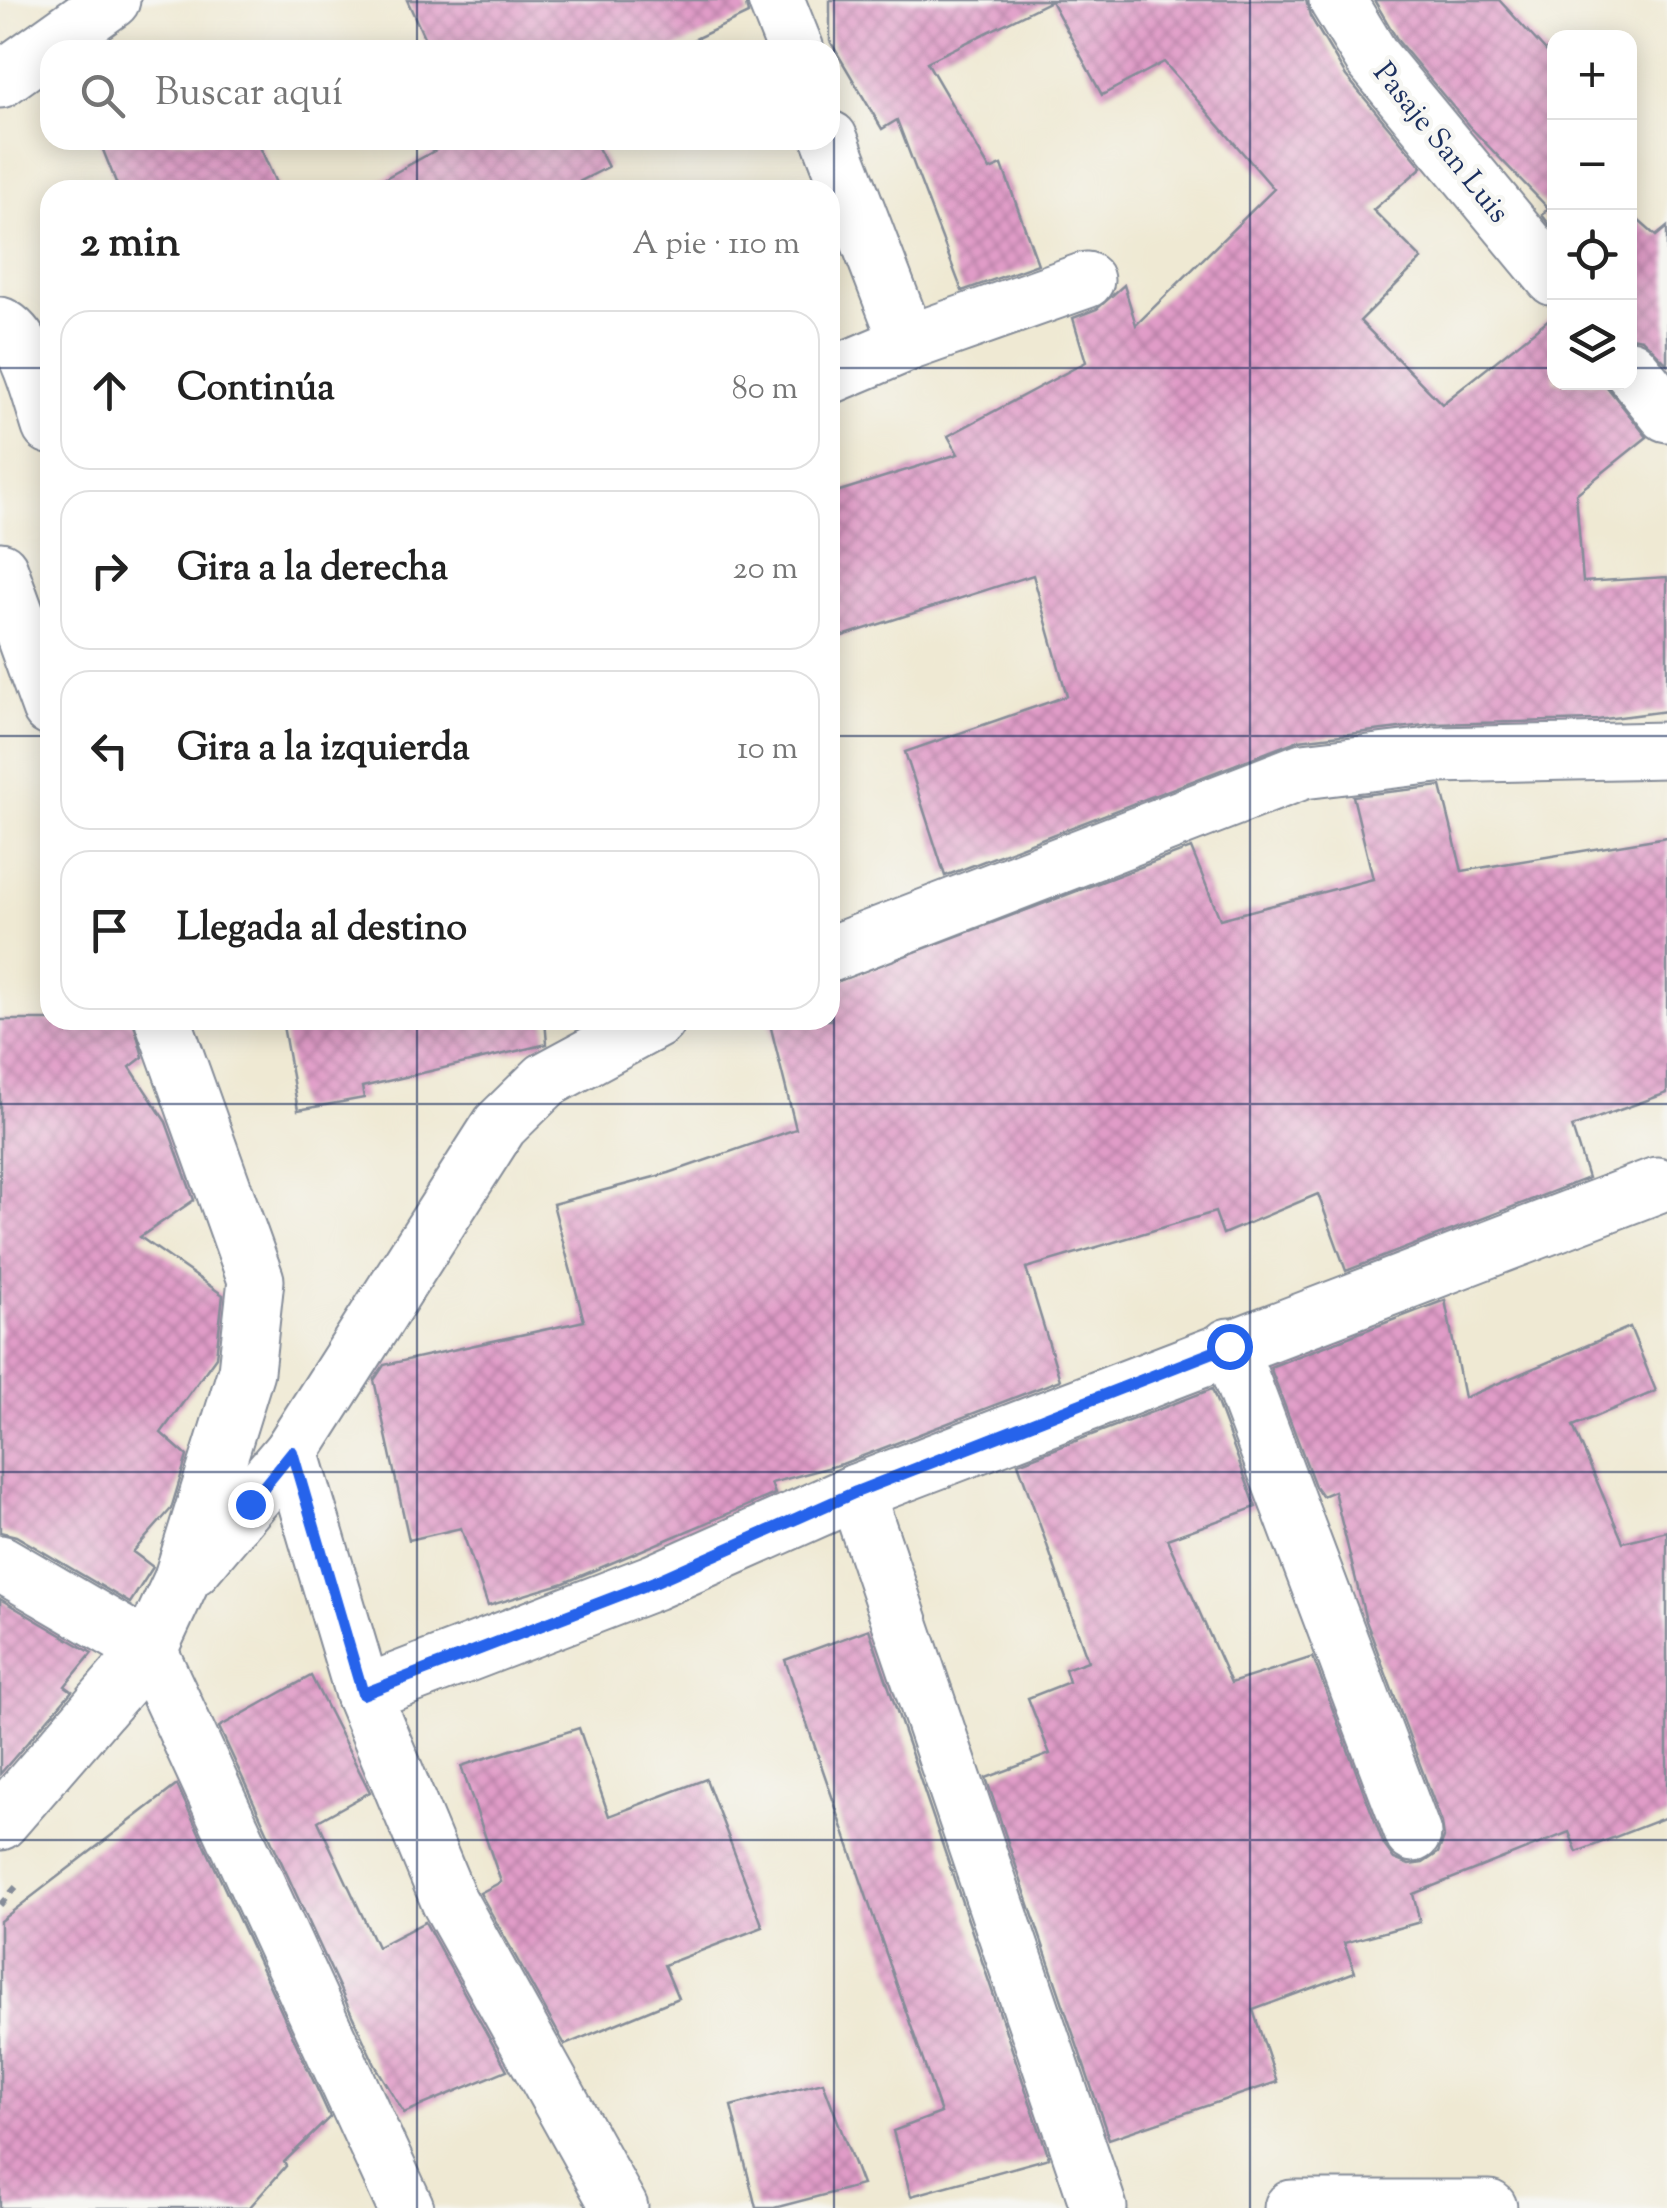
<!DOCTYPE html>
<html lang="es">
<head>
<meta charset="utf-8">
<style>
  :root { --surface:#fff; --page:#f2f2f2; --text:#222; --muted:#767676; --line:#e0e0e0 }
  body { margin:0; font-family:"Sorts Mill Goudy",serif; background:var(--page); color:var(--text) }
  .controls { position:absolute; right:30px; top:30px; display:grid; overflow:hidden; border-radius:20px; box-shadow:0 5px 25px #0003 }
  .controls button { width:90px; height:90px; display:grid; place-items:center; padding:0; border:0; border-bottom:2px solid var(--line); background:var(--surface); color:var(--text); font:50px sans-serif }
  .stop { position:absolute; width:30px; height:30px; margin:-22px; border:8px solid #2563eb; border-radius:50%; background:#fff }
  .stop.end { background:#2563eb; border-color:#fff; box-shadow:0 2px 10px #0008 }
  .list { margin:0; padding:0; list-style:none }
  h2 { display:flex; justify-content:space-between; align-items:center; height:130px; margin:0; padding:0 40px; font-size:42px }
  h2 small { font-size:32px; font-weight:400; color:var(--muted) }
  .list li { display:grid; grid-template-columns:65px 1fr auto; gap:30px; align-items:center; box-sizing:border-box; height:160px; margin:0 20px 20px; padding:0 20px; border:2px solid var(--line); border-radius:30px }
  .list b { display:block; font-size:38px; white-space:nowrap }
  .list em { font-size:32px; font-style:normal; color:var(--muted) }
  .icon { flex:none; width:55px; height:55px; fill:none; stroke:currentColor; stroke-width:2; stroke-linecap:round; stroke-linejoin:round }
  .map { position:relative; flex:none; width:1667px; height:2208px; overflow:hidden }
  .search { position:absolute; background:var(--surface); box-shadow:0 5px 25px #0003; left:40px; top:40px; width:800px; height:110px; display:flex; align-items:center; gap:25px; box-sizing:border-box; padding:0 35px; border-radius:30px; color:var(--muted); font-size:38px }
  .panel { position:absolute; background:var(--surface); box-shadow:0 5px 25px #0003; left:40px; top:180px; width:800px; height:850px; border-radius:30px }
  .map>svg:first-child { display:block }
  .building { fill:url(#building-cross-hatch) }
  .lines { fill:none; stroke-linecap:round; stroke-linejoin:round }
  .minor-casing { stroke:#858c98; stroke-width:59 }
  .path { stroke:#858c98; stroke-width:6; stroke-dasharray:8 8; stroke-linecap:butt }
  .minor { stroke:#fff; stroke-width:55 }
  .route { stroke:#2563eb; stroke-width:12 }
  .grid { fill:none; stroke:#1b2f5e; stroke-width:2.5; stroke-opacity:0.55 }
  .labels { text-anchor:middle; stroke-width:9; stroke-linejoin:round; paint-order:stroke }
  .street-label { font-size:30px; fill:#1b2f5e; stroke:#f6f6f2 }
</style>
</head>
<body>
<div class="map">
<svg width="1667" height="2208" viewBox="0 0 1667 2208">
  <defs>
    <pattern id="building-cross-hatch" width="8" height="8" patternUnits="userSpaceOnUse" patternTransform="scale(2.5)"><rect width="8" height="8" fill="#e19cc8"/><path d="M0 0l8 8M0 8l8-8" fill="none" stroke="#b680a6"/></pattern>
  </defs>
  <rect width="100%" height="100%" fill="#f6f6f2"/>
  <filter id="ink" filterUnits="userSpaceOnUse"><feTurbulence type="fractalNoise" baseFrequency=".01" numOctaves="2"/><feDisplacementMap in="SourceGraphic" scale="20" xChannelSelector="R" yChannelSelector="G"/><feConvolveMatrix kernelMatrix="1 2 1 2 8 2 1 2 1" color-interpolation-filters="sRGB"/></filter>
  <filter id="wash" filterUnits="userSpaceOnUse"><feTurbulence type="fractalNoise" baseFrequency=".0048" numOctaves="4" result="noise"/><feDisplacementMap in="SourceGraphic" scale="40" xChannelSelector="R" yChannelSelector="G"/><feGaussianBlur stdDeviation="2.25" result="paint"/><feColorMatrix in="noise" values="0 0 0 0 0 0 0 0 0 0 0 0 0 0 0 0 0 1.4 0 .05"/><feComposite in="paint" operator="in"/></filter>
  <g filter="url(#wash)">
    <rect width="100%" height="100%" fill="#efe9d3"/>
    <g id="blocks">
      <g class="building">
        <path d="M 407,0 L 745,0 L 748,14 L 672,50 L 430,50 Z"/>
        <path d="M 830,0 L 1306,0 L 1310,16 L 1346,76 L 1422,167 L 1373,210 L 1422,259 L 1360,321 L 1442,404 L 1554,315 L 1554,382 L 1603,382 L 1647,437 L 1576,494 L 1583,582 L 1667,577 L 1667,711 L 1597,720 L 1433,724 L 1299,740 L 945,876 L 905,752 L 1067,696 L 1033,575 L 830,640 L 830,494 L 958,454 L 948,436 L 1086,362 L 1073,318 L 1097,309 L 1124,285 L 1136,325 L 1274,189 L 1164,62 L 1102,95 L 1051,1 L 927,62 L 990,170 L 1002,165 L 1038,264 L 962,291 L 897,120 L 882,129 L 830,41 Z"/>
        <path d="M 1374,0 L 1499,0 L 1554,60 L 1554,230 L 1542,215 L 1548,208 L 1469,126 L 1398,41 Z"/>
        <path d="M 99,140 L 257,140 L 279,190 L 119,190 Z"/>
        <path d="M 454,140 L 594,140 L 608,167 L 563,190 L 364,190 Z"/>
        <path d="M 1630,213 L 1656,236 L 1667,227 L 1667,364 L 1642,339 L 1630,337 Z"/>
        <path d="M 1441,786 L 1462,871 L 1667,837 L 1667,1093 L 1572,1127 L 1588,1178 L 1346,1271 L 1318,1194 L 1223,1234 L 1215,1212 L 1026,1268 L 1060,1380 L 842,1464 L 771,1483 L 775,1494 L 564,1583 L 488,1606 L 461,1528 L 409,1540 L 374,1380 L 384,1365 L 584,1321 L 553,1204 L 669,1173 L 796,1129 L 769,1020 L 830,1020 L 830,984 L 1191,848 L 1220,919 L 1373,879 L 1353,796 Z"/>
        <path d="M 0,1020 L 133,1020 L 143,1057 L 130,1067 L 166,1122 L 194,1200 L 140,1237 L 223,1295 L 216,1357 L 161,1433 L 187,1456 L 171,1509 L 133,1552 L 153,1567 L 130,1603 L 16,1536 L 0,1532 Z"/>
        <path d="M 282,1020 L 545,1020 L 547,1044 L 362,1087 L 364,1098 L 298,1110 Z"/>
        <path d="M 1445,1300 L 1464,1398 L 1630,1327 L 1656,1391 L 1573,1426 L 1623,1542 L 1667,1531 L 1667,1817 L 1577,1852 L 1569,1832 L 1413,1894 L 1420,1922 L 1344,1943 L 1355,1972 L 1253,2010 L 1277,2082 L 1109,2139 L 986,1778 L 1050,1754 L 1028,1698 L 1069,1682 L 1065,1669 L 1088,1661 L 1018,1463 L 1212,1389 L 1256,1507 L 1167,1539 L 1231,1683 L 1313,1657 L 1384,1845 L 1394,1859 L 1409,1865 L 1423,1863 L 1438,1853 L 1444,1838 L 1442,1823 L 1366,1621 L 1334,1491 L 1322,1496 L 1315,1486 L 1270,1367 Z"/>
        <path d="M 0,1599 L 92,1653 L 65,1686 L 72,1691 L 0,1774 Z"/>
        <path d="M 869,1629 L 1049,2158 L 911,2196 L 893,2131 L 941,2113 L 785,1660 Z"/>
        <path d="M 311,1676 L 370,1792 L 318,1821 L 377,1947 L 425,1922 L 507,2070 L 404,2113 L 375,2065 L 219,1727 Z"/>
        <path d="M 579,1728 L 609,1816 L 706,1779 L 763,1927 L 664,1965 L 678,1998 L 565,2045 L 480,1893 L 501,1882 L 461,1766 Z"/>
        <path d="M 177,1785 L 330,2117 L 284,2162 L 286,2166 L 249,2208 L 0,2208 L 0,1921 Z"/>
        <path d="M 823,2082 L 862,2185 L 774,2208 L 756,2208 L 731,2106 Z"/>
      </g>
    </g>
  </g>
  <g filter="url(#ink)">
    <use href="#blocks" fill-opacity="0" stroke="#858c98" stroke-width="2.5"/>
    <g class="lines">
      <g class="minor-casing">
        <g id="minor">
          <path d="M 776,0 L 796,50"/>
          <path d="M 1337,0 L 1373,59 L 1554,278"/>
          <path d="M 0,80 L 112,0"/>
          <path d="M 830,139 L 908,343"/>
          <path d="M 0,325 C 29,338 40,397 50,426"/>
          <path d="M 1630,368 L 1667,414"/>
          <path d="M 830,376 L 908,343 L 1086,280"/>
          <path d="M 0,570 L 50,708"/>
          <path d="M 830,954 L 1303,771 L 1437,755 L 1667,750"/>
          <path d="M 1229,1346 L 1413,1834"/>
          <path d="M 291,1452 L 363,1694 L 449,1901 L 620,2208"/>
          <path d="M 856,1492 L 1099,2208"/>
          <path d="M 0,1563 L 149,1650 L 406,2208"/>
          <path d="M 193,1568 L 291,1452 L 500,1125 L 546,1080 L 657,1020"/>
          <path d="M 363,1694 L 654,1582 L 856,1492 L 1657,1185"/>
          <path d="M 0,1822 L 149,1650 L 181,1581 L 246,1371 L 256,1280 L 163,1020"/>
          <path d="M 1292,2208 L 1489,2208"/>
        </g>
      </g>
      <path class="path" d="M 0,1905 L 16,1887"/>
      <use href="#minor" class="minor"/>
    </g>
  </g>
  <g class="lines" filter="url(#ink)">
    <path class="route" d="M 250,1504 L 292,1452 L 363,1694 L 654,1582 L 856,1492 L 1229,1346"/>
  </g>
  <path class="grid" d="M 417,0 L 417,50M 834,0 L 834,2208M 1250,0 L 1250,2208M 417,140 L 417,190M 0,368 L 50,368M 830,368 L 1554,368M 1630,368 L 1667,368M 0,736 L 50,736M 830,736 L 1667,736M 417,1020 L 417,2208M 0,1104 L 1667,1104M 0,1472 L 1667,1472M 0,1840 L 1667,1840"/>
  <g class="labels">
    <g class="street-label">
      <text transform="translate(1442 142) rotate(51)" y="10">Pasaje San Luis</text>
    </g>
  </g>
</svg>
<div class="controls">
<button>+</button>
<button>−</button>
<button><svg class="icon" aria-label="locate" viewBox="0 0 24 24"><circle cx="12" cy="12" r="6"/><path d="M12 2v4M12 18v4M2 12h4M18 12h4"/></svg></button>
<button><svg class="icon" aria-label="layers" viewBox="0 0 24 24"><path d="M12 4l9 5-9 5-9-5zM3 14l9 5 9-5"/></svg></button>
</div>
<div class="stop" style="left:1229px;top:1346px"></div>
<div class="stop end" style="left:250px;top:1504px"></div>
<div class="search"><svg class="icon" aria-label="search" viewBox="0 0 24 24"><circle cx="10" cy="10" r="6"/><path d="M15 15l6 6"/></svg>Buscar aquí</div>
<section class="panel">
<h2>2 min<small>A pie · 110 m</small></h2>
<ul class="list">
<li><svg class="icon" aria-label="ahead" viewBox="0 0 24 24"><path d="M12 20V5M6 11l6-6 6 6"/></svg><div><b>Continúa</b></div><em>80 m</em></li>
<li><svg class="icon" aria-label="right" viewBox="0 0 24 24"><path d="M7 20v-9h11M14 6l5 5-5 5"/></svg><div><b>Gira a la derecha</b></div><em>20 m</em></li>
<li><svg class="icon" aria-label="left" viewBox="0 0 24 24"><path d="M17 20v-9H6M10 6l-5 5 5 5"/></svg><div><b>Gira a la izquierda</b></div><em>10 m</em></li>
<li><svg class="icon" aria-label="arrive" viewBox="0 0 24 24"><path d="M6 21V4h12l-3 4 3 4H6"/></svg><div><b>Llegada al destino</b></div></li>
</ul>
</section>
</div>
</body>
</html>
